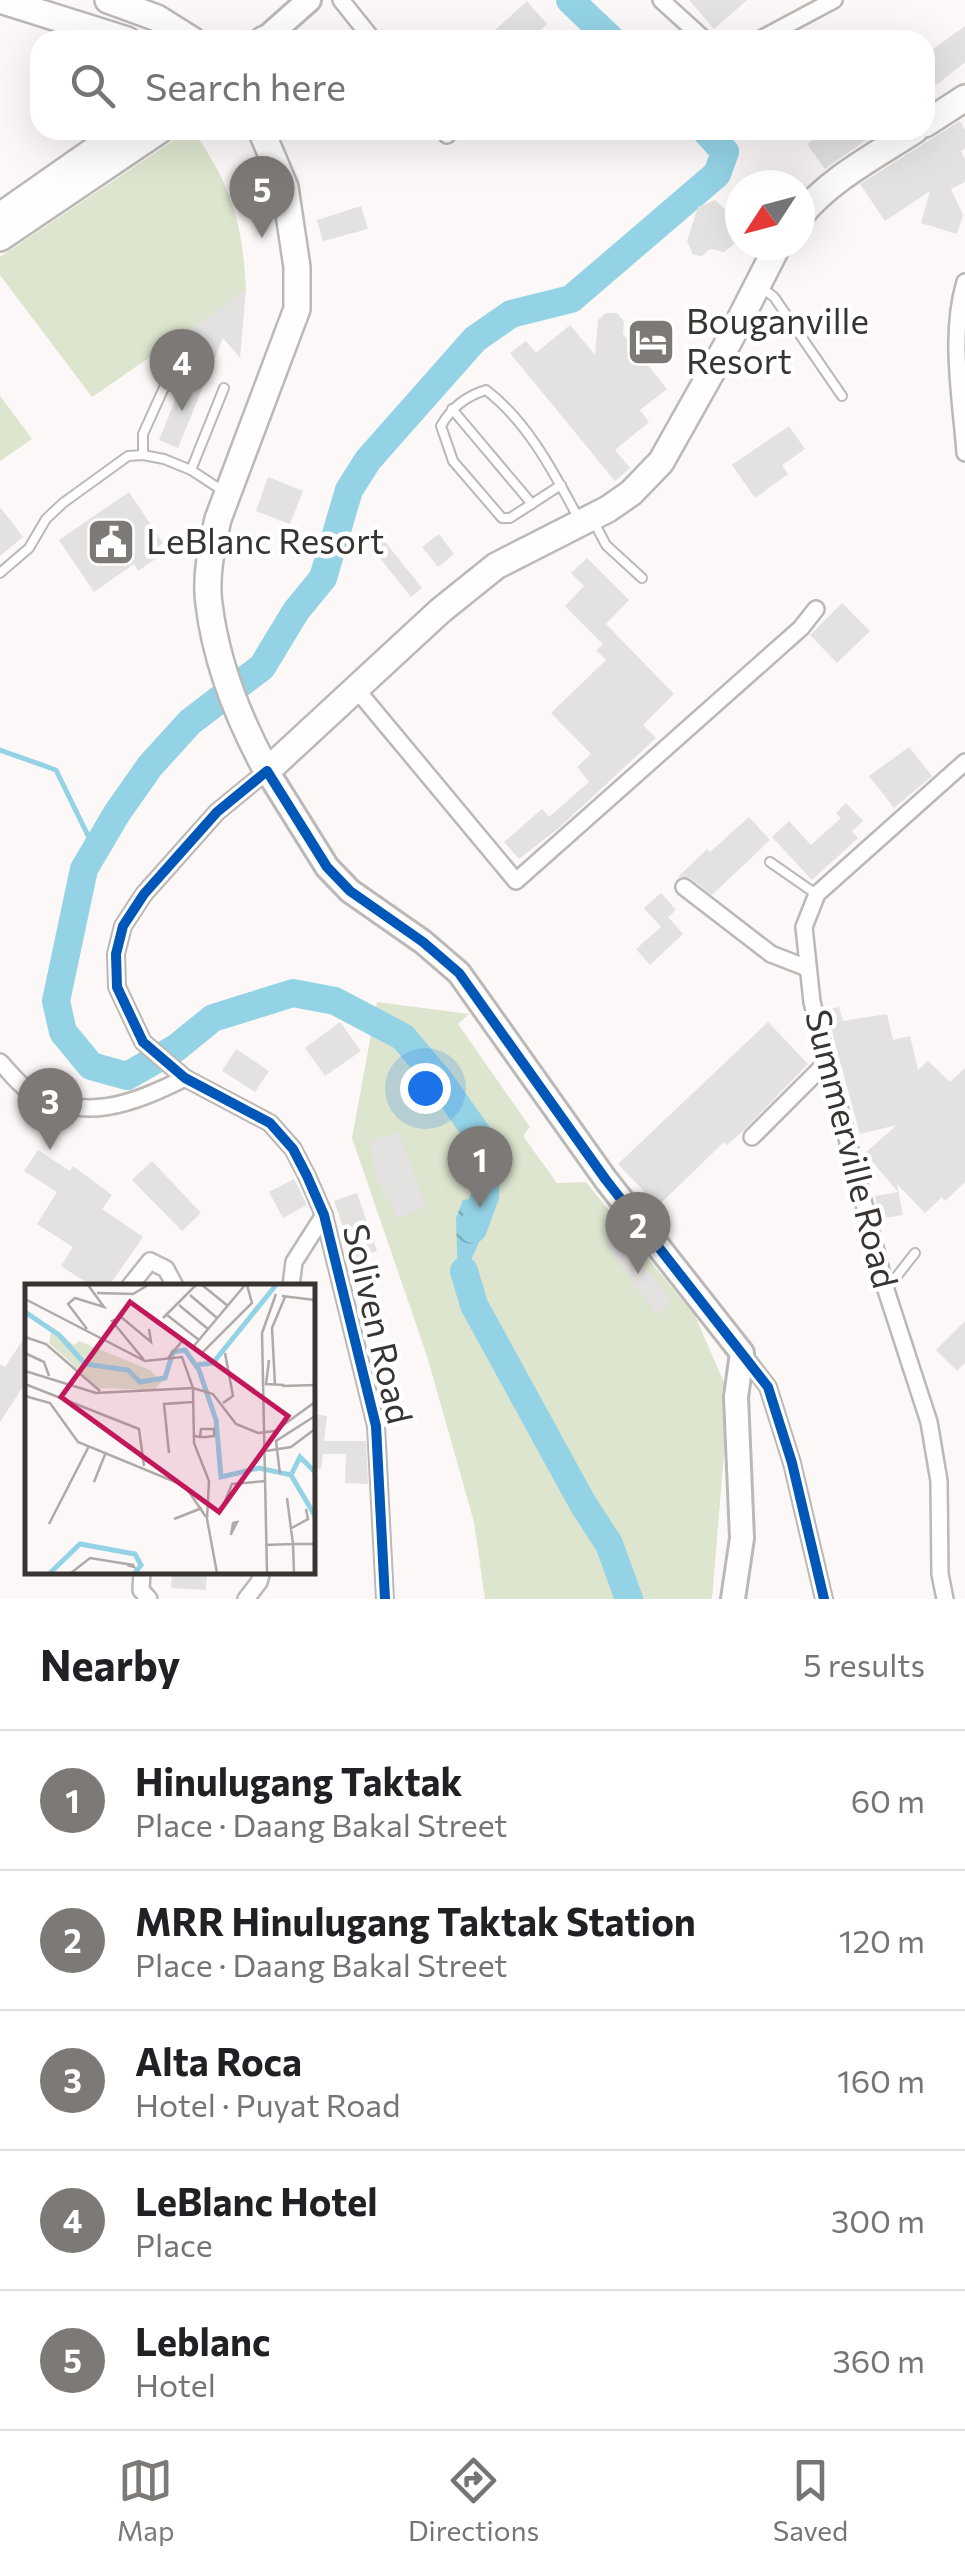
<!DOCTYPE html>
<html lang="en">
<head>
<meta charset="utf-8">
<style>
  :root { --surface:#fff; --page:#f6f6f6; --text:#202124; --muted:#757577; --line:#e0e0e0; --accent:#7d7977 }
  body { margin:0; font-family:Commissioner,sans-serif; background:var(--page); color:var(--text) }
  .compass { position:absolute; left:725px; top:170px; width:90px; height:90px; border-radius:50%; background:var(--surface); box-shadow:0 10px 40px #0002; rotate:234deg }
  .you { position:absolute; left:425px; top:1088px; width:35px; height:35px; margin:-25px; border:8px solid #fff; border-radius:50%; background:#1a73e8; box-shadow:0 0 0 15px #1a73e833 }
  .badge { display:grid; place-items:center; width:65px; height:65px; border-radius:50%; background:var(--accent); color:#fff; font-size:32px; font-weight:700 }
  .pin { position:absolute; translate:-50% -82px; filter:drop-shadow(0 2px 5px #0008) }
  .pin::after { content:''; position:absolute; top:52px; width:35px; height:30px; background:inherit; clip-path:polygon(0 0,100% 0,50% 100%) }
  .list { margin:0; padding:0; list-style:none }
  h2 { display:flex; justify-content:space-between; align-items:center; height:130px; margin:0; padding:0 40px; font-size:42px }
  h2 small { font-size:32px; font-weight:400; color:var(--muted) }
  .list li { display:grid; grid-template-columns:65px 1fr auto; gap:30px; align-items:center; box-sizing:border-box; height:140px; padding:0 40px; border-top:2px solid var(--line) }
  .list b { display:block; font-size:38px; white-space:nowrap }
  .list p { margin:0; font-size:32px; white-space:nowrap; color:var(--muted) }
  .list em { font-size:32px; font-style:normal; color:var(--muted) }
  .icon { flex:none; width:55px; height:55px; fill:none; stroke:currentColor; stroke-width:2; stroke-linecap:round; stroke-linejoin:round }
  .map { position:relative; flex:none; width:965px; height:1599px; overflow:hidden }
  .search { position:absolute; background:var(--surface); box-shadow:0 10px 40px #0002; left:30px; right:30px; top:30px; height:110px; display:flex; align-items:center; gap:25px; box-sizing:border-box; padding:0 35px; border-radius:30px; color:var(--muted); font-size:38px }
  .sheet { height:830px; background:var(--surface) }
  nav { display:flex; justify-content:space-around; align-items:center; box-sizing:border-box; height:140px; border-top:2px solid var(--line); background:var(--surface); font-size:28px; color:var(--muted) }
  nav a { display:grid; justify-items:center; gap:5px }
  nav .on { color:var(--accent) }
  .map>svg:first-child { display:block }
  .green { fill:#dde5ce }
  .water { fill:url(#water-waves) }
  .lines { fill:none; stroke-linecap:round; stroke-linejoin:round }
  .stream { stroke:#94d3e6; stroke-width:5 }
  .river { stroke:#94d3e6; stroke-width:28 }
  .building { fill:#e4e1e1 }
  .lane-casing { stroke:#bbb8b6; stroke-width:12 }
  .street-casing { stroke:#bbb8b6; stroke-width:20 }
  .secondary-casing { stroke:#bbb8b6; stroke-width:28 }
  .primary-casing { stroke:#bbb8b6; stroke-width:30 }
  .lane { stroke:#fffefe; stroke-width:8 }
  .street { stroke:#fffefe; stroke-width:15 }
  .secondary { stroke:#fffefe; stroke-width:22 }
  .primary { stroke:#fffefe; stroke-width:25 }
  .cycleway-casing { stroke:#fff; stroke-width:16 }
  .cycleway { stroke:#0057b8; stroke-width:10 }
  .labels { text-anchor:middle; stroke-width:9; stroke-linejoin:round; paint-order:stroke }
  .poi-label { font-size:35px; fill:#383432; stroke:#fff; text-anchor:start }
  .street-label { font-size:35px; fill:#383432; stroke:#fff }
  .inset-river { fill:none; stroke:#94d3e6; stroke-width:5 }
  .inset-road { fill:none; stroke:#aeaaa8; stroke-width:2.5 }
  .view { fill:#c2185b; fill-opacity:0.15; stroke:#c2185b; stroke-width:5 }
  .inset-edge { fill:none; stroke:#383432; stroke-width:5 }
</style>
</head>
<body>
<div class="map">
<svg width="965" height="1599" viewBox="0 0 965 1599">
  <defs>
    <pattern id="water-waves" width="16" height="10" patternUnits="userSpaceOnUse" patternTransform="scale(2.5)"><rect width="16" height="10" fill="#94d3e6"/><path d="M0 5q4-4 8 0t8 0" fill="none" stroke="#7aacbb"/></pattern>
  </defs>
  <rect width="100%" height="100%" fill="#fcf8f7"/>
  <g class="green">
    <path d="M 189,130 L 193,130 C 231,185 243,224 246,291 L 92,397 L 0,275 L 0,257 Z"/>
    <path d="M 0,396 L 32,439 L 0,461 Z"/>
    <path d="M 377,1002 L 469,1014 L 458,1024 L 530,1127 L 523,1136 L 557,1183 L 586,1182 L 695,1316 L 729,1394 L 712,1599 L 485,1599 L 474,1522 L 427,1356 L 352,1138 Z"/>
  </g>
  <path class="water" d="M 485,1196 L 497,1202 L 471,1260 L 474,1305 L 458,1282 L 456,1218 L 463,1200 Z"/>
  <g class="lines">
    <path class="stream" d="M 0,750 L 56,770 L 96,852"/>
    <g class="river">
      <path d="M 570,0 L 612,40"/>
      <path d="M 473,1229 L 485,1196 L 486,1146 L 440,1081 L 403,1037 L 335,1001 L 293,993 L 213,1018 L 176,1048 L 127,1076 L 91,1066 L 63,1032 L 56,1001 L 84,869 L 117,813 L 150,766 L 190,722 L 262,667 L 296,611 L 323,578 L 349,490 L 368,460 L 475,339 L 511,314 L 571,299 L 717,174 L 725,152 L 705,130"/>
      <path d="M 464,1271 L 474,1305 L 583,1504 L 609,1544 L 629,1599"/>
    </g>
  </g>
  <g class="building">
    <path d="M 689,0 L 747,0 L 714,29 Z"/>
    <path d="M 527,1 L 547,24 L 530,40 L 484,40 Z"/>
    <path d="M 965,26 L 965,62 L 925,94 L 925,55 Z"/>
    <path d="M 960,121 L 965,130 L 965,148 L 961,151 L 965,159 L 965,182 L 951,189 L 963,215 L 957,234 L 921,223 L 930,191 L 885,221 L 860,184 Z"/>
    <path d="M 827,130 L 880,130 L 825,169 L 807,144 Z"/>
    <path d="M 715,200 L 740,222 L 740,231 L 734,244 L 724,252 L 710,249 L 702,256 L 693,255 L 687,241 L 698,207 Z"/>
    <path d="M 361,206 L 368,229 L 323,241 L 317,220 Z"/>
    <path d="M 246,289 L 240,358 L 223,338 L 178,448 L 159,440 L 183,381 L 164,374 L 153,357 Z"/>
    <path d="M 606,313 L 617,313 L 624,322 L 623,334 L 667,389 L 640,410 L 649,422 L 615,450 L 630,468 L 615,481 L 510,353 L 526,341 L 536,353 L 570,325 L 595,355 L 598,320 Z"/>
    <path d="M 789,426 L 805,449 L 782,465 L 788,474 L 755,498 L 732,465 Z"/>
    <path d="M 268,477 L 303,491 L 290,524 L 256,511 Z"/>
    <path d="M 129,492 L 163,543 L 159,546 L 164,553 L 138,571 L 134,564 L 94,592 L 59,540 Z"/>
    <path d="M 0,507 L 23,537 L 0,556 Z"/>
    <path d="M 374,528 L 422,588 L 411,597 L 363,537 Z"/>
    <path d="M 439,534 L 454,554 L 438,567 L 422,547 Z"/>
    <path d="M 587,558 L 629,600 L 606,624 L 674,694 L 643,725 L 656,738 L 560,827 L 519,859 L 504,842 L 542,809 L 549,817 L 589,782 L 577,767 L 591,754 L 551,713 L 606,660 L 596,650 L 603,644 L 565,606 L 584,586 L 571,573 Z"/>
    <path d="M 842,603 L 870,631 L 837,663 L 810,635 Z"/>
    <path d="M 909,747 L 932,776 L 894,808 L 869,776 Z"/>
    <path d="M 846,803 L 863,821 L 852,831 L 858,838 L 812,880 L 772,837 L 789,821 L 811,845 L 841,818 L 836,813 Z"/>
    <path d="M 749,817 L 770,840 L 712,895 L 690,878 L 678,877 L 707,849 L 710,852 Z"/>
    <path d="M 661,893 L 676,910 L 668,917 L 683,934 L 650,965 L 636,949 L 661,927 L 644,908 Z"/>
    <path d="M 839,1007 L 843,1021 L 887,1014 L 893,1040 L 910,1036 L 918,1070 L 928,1061 L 950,1082 L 965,1068 L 965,1182 L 945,1201 L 942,1197 L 925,1213 L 897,1184 L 903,1215 L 879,1219 L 875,1196 L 898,1192 L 865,1153 L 897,1125 L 860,1134 L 826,1010 Z"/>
    <path d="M 340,1022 L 361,1051 L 325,1076 L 305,1048 Z"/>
    <path d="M 768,1022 L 808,1064 L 743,1131 L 727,1145 L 724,1142 L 658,1206 L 618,1164 Z"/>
    <path d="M 236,1049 L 269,1071 L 255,1092 L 222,1071 Z"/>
    <path d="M 399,1132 L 426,1206 L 398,1219 L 376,1177 L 369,1142 Z"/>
    <path d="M 38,1150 L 70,1171 L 73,1166 L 112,1195 L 102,1209 L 143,1237 L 109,1286 L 92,1286 L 61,1266 L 73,1247 L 37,1224 L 57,1192 L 24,1171 Z"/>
    <path d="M 152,1161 L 201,1213 L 182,1231 L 132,1180 Z"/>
    <path d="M 294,1179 L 307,1205 L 283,1218 L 269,1192 Z"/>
    <path d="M 357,1193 L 377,1251 L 354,1259 L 334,1201 Z"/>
    <path d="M 620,1234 L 672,1302 L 656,1315 L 607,1245 Z"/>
    <path d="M 965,1321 L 965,1363 L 957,1371 L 936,1350 Z"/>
    <path d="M 28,1332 L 28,1379 L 0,1422 L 0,1364 L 5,1367 Z"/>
    <path d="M 312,1414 L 327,1416 L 324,1441 L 366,1441 L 368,1484 L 345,1483 L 346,1454 L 323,1454 L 321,1469 L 312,1469 Z"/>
    <path d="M 172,1572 L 207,1572 L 206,1590 L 171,1588 Z"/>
  </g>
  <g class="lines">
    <g class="lane-casing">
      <g id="lane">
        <path d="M 761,287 L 774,297 L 842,396"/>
        <path d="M 452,409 L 532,504"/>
        <path d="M 143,455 L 143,434 L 167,381"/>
        <path d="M 191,470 L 224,388"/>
        <path d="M 561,485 L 510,518 L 502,518 L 453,461 L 441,426 C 451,408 466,396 486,390 C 528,422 554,473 579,519"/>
        <path d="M 594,522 L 606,545 L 642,578"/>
        <path d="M 0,573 L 29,548 L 46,519 L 63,503 L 128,456 L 143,455 L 164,459 L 191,470 L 223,491"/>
        <path d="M 770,862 L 816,894"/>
        <path d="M 886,1290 L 915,1253"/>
      </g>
    </g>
    <g class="street-casing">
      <g id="street">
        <path d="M 341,0 L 373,40"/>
        <path d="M 661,0 L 705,40"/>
        <path d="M 759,40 L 834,0"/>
        <path d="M 444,130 L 447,135"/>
        <path d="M 965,282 C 949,335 961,398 965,453"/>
        <path d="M 357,690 L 516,881 L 801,628 L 816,609"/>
        <path d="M 267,771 L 217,812 L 144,894 L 123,926 L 116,954 L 117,987 L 143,1042 L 185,1078 L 270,1123 L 293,1149 L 307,1176 L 324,1215 L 376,1426 L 385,1599"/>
        <path d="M 684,887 L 771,954 L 807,968"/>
        <path d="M 0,1062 C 9,1071 18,1084 28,1090 C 83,1124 133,1104 185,1078"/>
        <path d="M 752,1137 L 829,1060"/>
        <path d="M 130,1286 L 150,1261 L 166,1269 L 175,1286"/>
        <path d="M 291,1286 L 294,1262 L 324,1215"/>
        <path d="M 742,1353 L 768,1387 L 792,1463 L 824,1599"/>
        <path d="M 142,1571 L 141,1590 L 149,1599"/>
        <path d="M 246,1599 L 259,1582 L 262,1571"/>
        <path d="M 945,1599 L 940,1574 L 939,1481 L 929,1422 L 886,1290 L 812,1002 L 804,927 L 817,894 L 965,762"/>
      </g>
    </g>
    <g class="secondary-casing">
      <g id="secondary">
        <path d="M 264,40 L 309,0"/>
        <path d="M 267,771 L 327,867 L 350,891 L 423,942 L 459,973 L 606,1180 L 742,1353 L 736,1397 L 742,1538 L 733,1599"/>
      </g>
    </g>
    <g class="primary-casing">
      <g id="primary">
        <path d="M 0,0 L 127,40"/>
        <path d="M 108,0 L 157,18 L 192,40"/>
        <path d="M 263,40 L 265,39"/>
        <path d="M 925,124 L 965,98"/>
        <path d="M 261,130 L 285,187 L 297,267 L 297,309 L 218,519 C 212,546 205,576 209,604 C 216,662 239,720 267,771 L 440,611 L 496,566 L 608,509 L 631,493 L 661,462 L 729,341 L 778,245"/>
        <path d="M 0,216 L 123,130"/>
        <path d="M 800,216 C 830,179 875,156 915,130"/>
        <path d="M 0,238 L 160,130"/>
      </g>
    </g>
    <use href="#lane" class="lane"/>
    <use href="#street" class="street"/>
    <use href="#secondary" class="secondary"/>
    <use href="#primary" class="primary"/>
    <g class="cycleway-casing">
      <path id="cycleway" d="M 385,1599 L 376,1426 L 324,1215 L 307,1176 L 293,1149 L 270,1123 L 185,1078 L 143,1042 L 117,987 L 116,954 L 123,926 L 144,894 L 217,812 L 267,771 L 327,867 L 350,891 L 423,942 L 459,973 L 606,1180 L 768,1387 L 792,1463 L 824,1599"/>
    </g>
    <use href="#cycleway" class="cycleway"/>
  </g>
  <defs>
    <g id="hotel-square" transform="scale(2.5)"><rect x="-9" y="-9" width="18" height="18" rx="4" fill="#7d7977" stroke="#fff"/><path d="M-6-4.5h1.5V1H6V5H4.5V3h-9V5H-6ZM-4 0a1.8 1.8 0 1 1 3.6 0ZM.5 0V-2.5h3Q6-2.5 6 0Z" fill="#fff"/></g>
    <g id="civic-square" transform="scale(2.5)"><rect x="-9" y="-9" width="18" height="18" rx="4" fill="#7d7977" stroke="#fff"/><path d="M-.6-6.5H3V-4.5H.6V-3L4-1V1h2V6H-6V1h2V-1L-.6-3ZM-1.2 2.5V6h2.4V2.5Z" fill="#fff"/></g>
  </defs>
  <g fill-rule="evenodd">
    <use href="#hotel-square" x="651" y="342"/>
    <use href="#civic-square" x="111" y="542"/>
  </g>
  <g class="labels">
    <g class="poi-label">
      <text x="686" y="334">Bouganville<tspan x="686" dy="40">Resort</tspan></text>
      <text x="146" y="554">LeBlanc Resort</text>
    </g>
    <g class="street-label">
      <text transform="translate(851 1149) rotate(76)" y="12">Summerville Road</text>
      <text transform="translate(377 1324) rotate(77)" y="12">Soliven Road</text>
    </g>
  </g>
  <g transform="translate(25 1284)">
    <rect width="290" height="290" fill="#fcf8f7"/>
    <path d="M 27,43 L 49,61 L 54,57 L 125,86 L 137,98 L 129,106 L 73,104 L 24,59 Z" fill="#dde5ce"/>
    <path class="inset-river" d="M 0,28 L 34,51 L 60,80 L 103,86 L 115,98 L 140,94 L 148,68 L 160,66 L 174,86 L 191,136 L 196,193 L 234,184 L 266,191 L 275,173 L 290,188M 172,81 L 188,79 L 251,1M 266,191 L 290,232M 25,289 L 55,260 L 110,270 L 116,281 L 110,289"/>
    <path class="inset-road" d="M 177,1 L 203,22M 72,9 L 108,10 L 123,1M 165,11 L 192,34M 257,12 L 290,16M 0,15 L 120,77 L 157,73 L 168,104 L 71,109 L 0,87M 154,21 L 183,45M 142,31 L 174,56M 138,34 L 171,1M 62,45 L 43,20 L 50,14 L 79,23 L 63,1M 0,53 L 21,60 L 75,107M 168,63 L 220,1M 0,69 L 19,78 L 24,92M 143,74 L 158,56 L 177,69 L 227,19 L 222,1M 119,76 L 87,37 L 96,33 L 126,58 L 124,45M 244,76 L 241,100 L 259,101M 0,100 L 114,145 L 119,182M 250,101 L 247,44 L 260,13M 257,102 L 290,101M 0,112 L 25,119 L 53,158 L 160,202 L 181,233M 198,119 L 208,112 L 200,69M 170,152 L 175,153 L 181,153 L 189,152 L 189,145 L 176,145 L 175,153M 241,167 L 266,163 L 290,145M 144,169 L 139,120 L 168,118M 255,190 L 251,157 L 290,132M 69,198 L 81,168M 262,214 L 268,260 L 290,260M 198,222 L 207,200 L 241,197M 149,235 L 177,224M 212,238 L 206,250 L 206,251 L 208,239 ZM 24,240 L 64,162M 265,245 L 283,235 L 281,225M 240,261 L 268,260 L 269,289M 46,289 L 65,274 L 108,281 L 109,283 L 102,281M 192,289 L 182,235 L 184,197 L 169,159 L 168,104 L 188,110 L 211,140 L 233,149 L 250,147 L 290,118M 242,289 L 237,49 L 251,10"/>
    <path class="view" d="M 105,18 L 263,132 L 194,228 L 36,113 Z"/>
    <rect width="290" height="290" class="inset-edge"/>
  </g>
</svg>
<svg class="compass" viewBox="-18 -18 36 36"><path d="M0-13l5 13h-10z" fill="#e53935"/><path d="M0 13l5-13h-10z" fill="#757577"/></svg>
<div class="you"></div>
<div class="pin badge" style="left:480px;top:1208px">1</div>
<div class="pin badge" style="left:638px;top:1274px">2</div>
<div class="pin badge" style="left:50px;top:1150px">3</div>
<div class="pin badge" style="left:182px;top:411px">4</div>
<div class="pin badge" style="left:262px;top:238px">5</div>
<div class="search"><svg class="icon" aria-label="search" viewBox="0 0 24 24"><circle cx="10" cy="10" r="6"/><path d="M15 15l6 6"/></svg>Search here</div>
</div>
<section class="sheet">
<h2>Nearby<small>5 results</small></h2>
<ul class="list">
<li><span class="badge">1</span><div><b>Hinulugang Taktak</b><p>Place · Daang Bakal Street</p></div><em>60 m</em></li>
<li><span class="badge">2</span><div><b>MRR Hinulugang Taktak Station</b><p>Place · Daang Bakal Street</p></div><em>120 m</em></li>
<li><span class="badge">3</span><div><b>Alta Roca</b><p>Hotel · Puyat Road</p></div><em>160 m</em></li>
<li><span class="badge">4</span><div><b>LeBlanc Hotel</b><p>Place</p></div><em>300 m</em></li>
<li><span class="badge">5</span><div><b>Leblanc</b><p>Hotel</p></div><em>360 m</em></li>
</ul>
</section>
<nav>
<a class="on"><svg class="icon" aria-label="map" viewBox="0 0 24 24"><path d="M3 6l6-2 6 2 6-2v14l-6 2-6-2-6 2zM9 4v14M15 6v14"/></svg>Map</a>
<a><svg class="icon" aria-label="directions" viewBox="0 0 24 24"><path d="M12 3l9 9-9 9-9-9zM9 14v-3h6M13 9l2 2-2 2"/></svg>Directions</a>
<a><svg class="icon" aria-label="saved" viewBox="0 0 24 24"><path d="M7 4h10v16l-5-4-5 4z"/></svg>Saved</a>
</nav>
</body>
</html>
